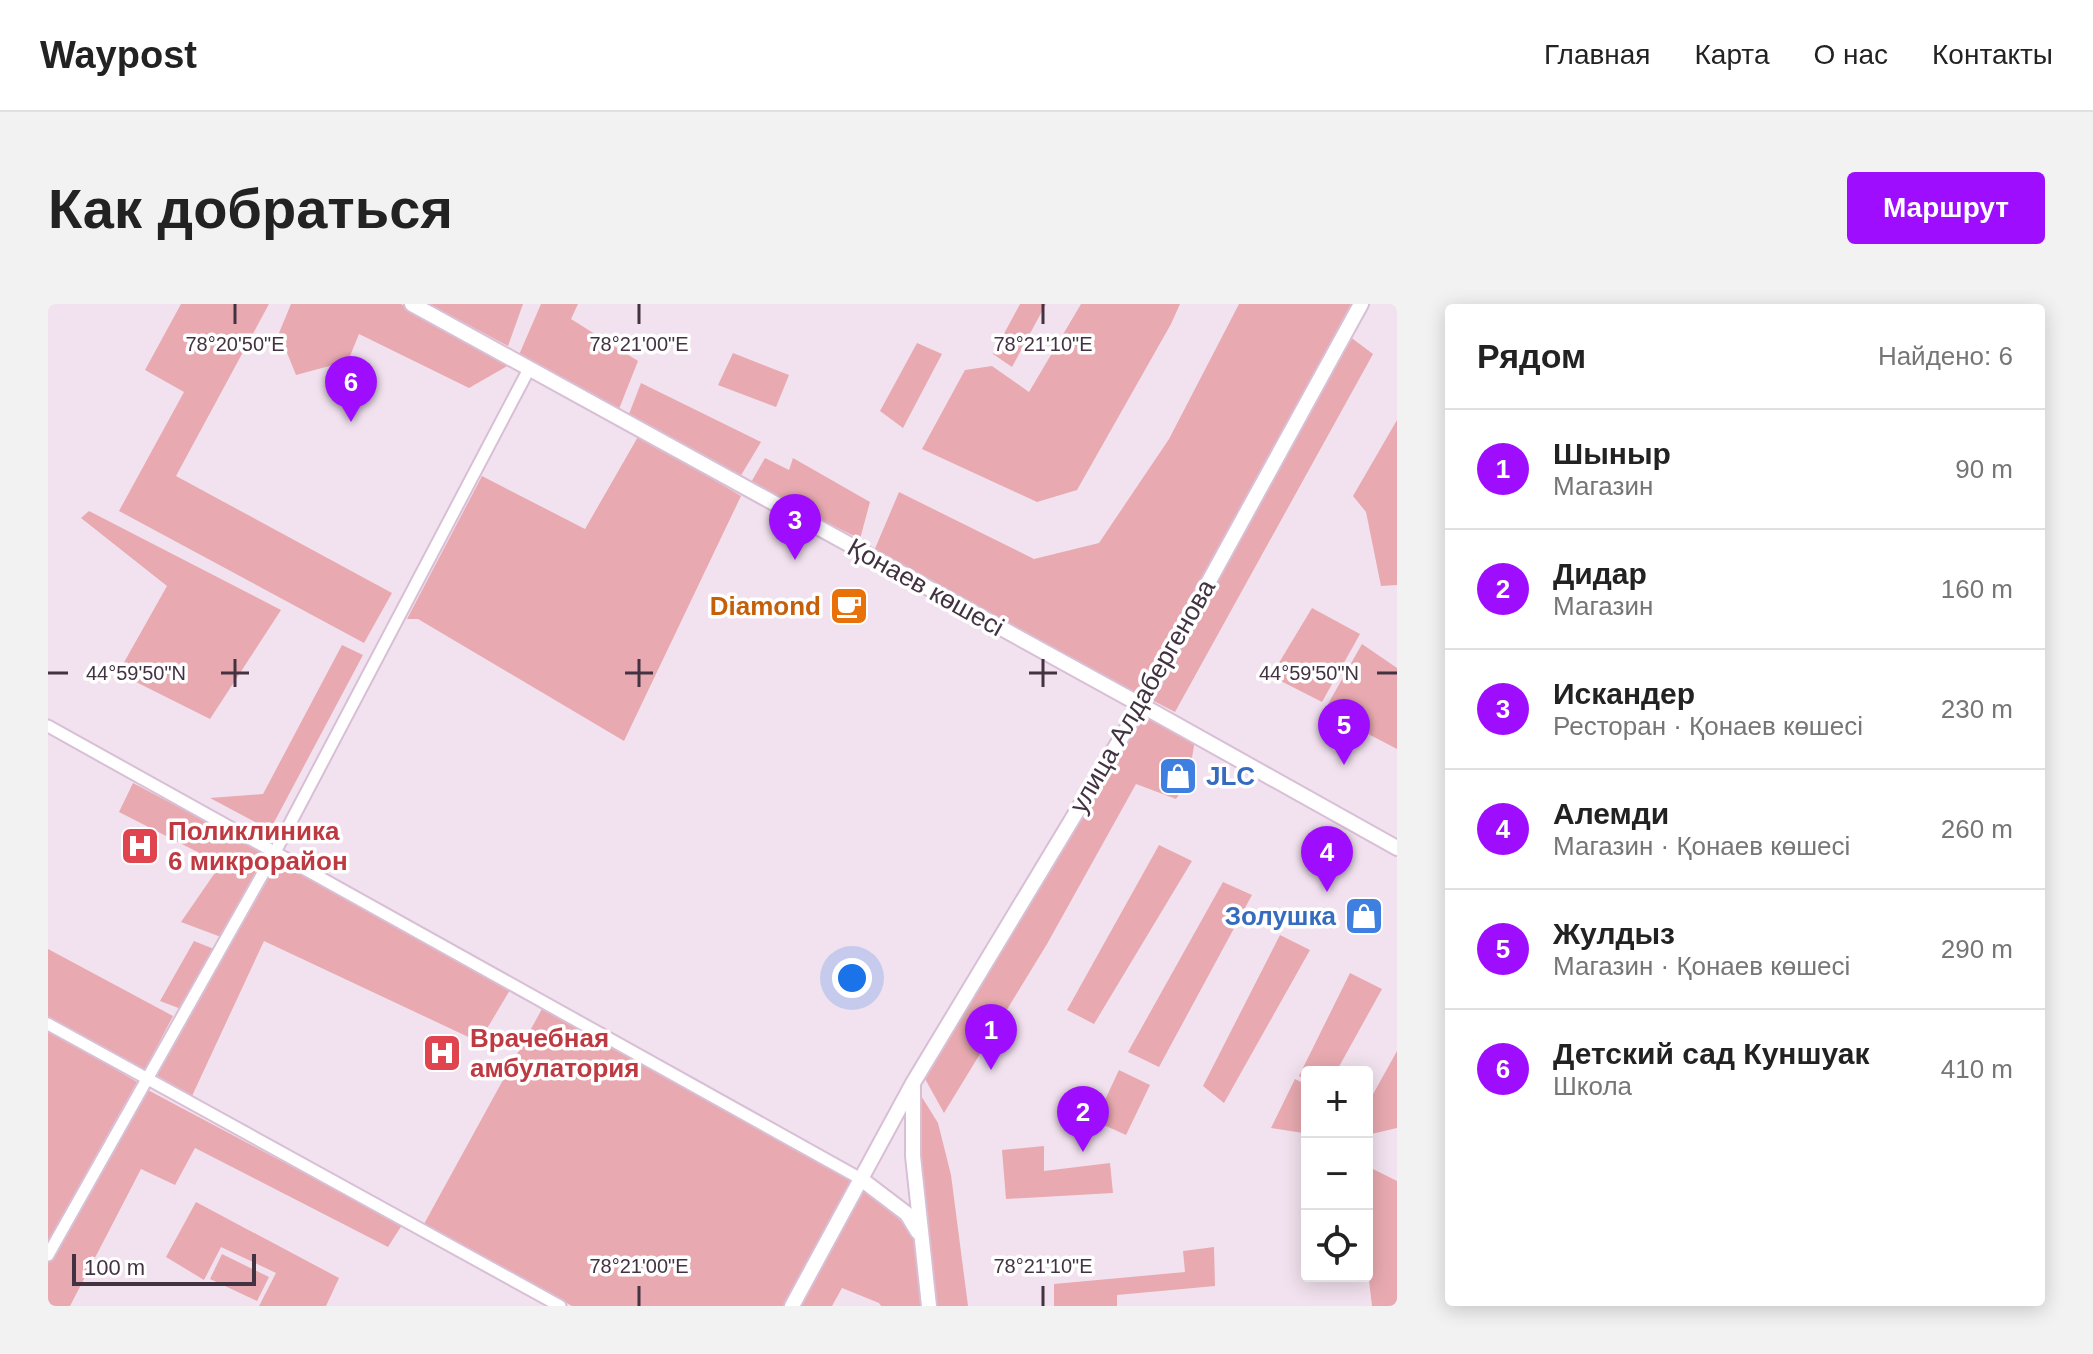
<!DOCTYPE html>
<html lang="ru">
<head>
<meta charset="utf-8">
<style>
  :root { --surface:#fff; --page:#f2f2f2; --text:#222; --muted:#767676; --line:#e0e0e0; --accent:#9e0dfe }
  body { margin:0; font-family:Arial,sans-serif; background:var(--page); color:var(--text) }
  .controls { position:absolute; right:24px; bottom:24px; display:grid; overflow:hidden; border-radius:8px; box-shadow:0 4px 20px #0003 }
  .controls button { width:72px; height:72px; display:grid; place-items:center; padding:0; border:0; border-bottom:2px solid var(--line); background:var(--surface); color:var(--text); font:40px sans-serif }
  .scale { position:absolute; left:24px; bottom:20px; width:184px; box-sizing:border-box; padding-left:8px; border:4px solid #433342; border-top:0; font-size:22px; line-height:28px; white-space:nowrap; color:#433342; -webkit-text-stroke:6px #fff; paint-order:stroke }
  .you { position:absolute; left:804px; top:674px; width:28px; height:28px; margin:-20px; border:6px solid #fff; border-radius:50%; background:#1a73e8; box-shadow:0 0 0 12px #1a73e833 }
  .badge { display:grid; place-items:center; width:52px; height:52px; border-radius:50%; background:var(--accent); color:#fff; font-size:26px; font-weight:700 }
  .pin { position:absolute; translate:-50% -66px; filter:drop-shadow(0 2px 4px #0008) }
  .pin::after { content:''; position:absolute; top:42px; width:28px; height:24px; background:inherit; clip-path:polygon(0 0,100% 0,50% 100%) }
  .list { margin:0; padding:0; list-style:none }
  h2 { display:flex; justify-content:space-between; align-items:center; height:104px; margin:0; padding:0 32px; font-size:34px }
  h2 small { font-size:26px; font-weight:400; color:var(--muted) }
  .list li { display:grid; grid-template-columns:52px 1fr auto; gap:24px; align-items:center; box-sizing:border-box; height:120px; padding:0 32px; border-top:2px solid var(--line) }
  .list b { display:block; font-size:30px; white-space:nowrap }
  .list p { margin:0; font-size:26px; white-space:nowrap; color:var(--muted) }
  .list em { font-size:26px; font-style:normal; color:var(--muted) }
  .icon { flex:none; width:44px; height:44px; fill:none; stroke:currentColor; stroke-width:2; stroke-linecap:round; stroke-linejoin:round }
  .map { position:relative; flex:none; width:1349px; height:1002px; overflow:hidden; border-radius:8px }
  header { display:flex; align-items:center; gap:48px; box-sizing:border-box; height:112px; padding:0 40px; background:var(--surface); border-bottom:2px solid var(--line) }
  header strong { font-size:38px }
  nav { display:flex; gap:44px; margin-inline-start:auto; font-size:28px }
  .intro { display:flex; align-items:center; justify-content:space-between; box-sizing:border-box; height:192px; padding:0 48px }
  h1 { margin:0; font-size:56px }
  .button { padding:20px 36px; border-radius:8px; background:var(--accent); color:#fff; font-size:28px; font-weight:700 }
  main { display:flex; gap:48px; padding:0 48px }
  aside { flex:1; background:var(--surface); border-radius:8px; box-shadow:0 4px 20px #0003 }
  .map>svg:first-child { display:block }
  .green { fill:#e8aab0 }
  .lines { fill:none; stroke-linecap:round; stroke-linejoin:round }
  .minor-casing { stroke:#d8bfd5; stroke-width:15 }
  .tertiary-casing { stroke:#d8bfd5; stroke-width:18 }
  .minor { stroke:#fff; stroke-width:11 }
  .tertiary { stroke:#fff; stroke-width:14 }
  .ticks { fill:none; stroke:#433342; stroke-width:3 }
  .labels { text-anchor:middle; stroke-width:7; stroke-linejoin:round; paint-order:stroke }
  .street-label { font-size:26px; fill:#433342; stroke:#fff }
  .food-label { font-size:26px; font-weight:bold; fill:#c56008; stroke:#fff; text-anchor:end }
  .shop-label { font-size:26px; font-weight:bold; fill:#366cbe; stroke:#fff; text-anchor:start }
  .health-label { font-size:26px; font-weight:bold; fill:#be3a42; stroke:#fff; text-anchor:start }
  .ticks-label { font-size:20px; text-anchor:middle; fill:#433342; stroke:#fff; stroke-width:7; stroke-linejoin:round; paint-order:stroke }
</style>
</head>
<body>
<header>
<strong>Waypost</strong>
<nav><a>Главная</a><a>Карта</a><a>О нас</a><a>Контакты</a></nav>
</header>
<div class="intro"><h1>Как добраться</h1><a class="button">Маршрут</a></div>
<main>
<div class="map">
<svg width="1349" height="1002" viewBox="0 0 1349 1002">
  <rect width="100%" height="100%" fill="#f2e2ef"/>
  <g class="green">
    <path d="M 133,0 L 221,0 L 128,172 L 344,289 L 316,339 L 71,207 L 136,88 L 97,66 Z"/>
    <path d="M 243,0 L 353,0 L 463,60 L 421,84 L 311,30 L 300,57 L 248,71 L 231,29 Z"/>
    <path d="M 381,0 L 475,0 L 460,42 Z"/>
    <path d="M 493,0 L 530,0 L 523,15 L 590,57 L 571,105 L 470,53 Z"/>
    <path d="M 972,0 L 998,0 L 964,63 L 945,50 Z"/>
    <path d="M 1033,0 L 1132,0 L 1123,20 L 1029,186 L 989,198 L 874,145 L 917,66 L 944,62 L 981,88 Z"/>
    <path d="M 1191,0 L 1303,0 L 1091,392 L 826,247 L 851,188 L 986,255 L 1051,239 L 1121,135 Z"/>
    <path d="M 1301,32 L 1325,50 L 1127,408 L 1102,395 Z"/>
    <path d="M 869,39 L 894,50 L 855,124 L 832,107 Z"/>
    <path d="M 685,49 L 741,71 L 728,103 L 670,81 Z"/>
    <path d="M 593,79 L 713,138 L 692,173 L 581,110 Z"/>
    <path d="M 1349,116 L 1349,281 L 1333,282 L 1318,208 L 1305,192 Z"/>
    <path d="M 591,131 L 693,192 L 576,437 L 370,315 L 359,315 L 434,172 L 537,225 Z"/>
    <path d="M 717,154 L 741,166 L 745,154 L 822,198 L 812,235 L 702,180 Z"/>
    <path d="M 41,207 L 233,306 L 162,415 L 70,369 L 119,282 L 33,214 Z"/>
    <path d="M 1264,304 L 1312,330 L 1274,398 L 1223,372 Z"/>
    <path d="M 1314,340 L 1349,364 L 1349,445 L 1276,407 Z"/>
    <path d="M 294,341 L 315,351 L 222,526 L 162,494 L 215,490 Z"/>
    <path d="M 1095,410 L 1147,436 L 1140,477 L 1128,495 L 1088,480 L 999,640 L 896,809 L 876,773 Z"/>
    <path d="M 85,479 L 220,550 L 173,633 L 133,618 L 173,560 L 71,508 Z"/>
    <path d="M 1111,541 L 1144,557 L 1046,720 L 1019,706 Z"/>
    <path d="M 231,556 L 462,686 L 431,738 L 216,637 L 144,792 L 108,771 Z"/>
    <path d="M 1175,578 L 1204,591 L 1111,763 L 1080,748 Z"/>
    <path d="M 1232,631 L 1262,646 L 1176,799 L 1155,782 Z"/>
    <path d="M 146,637 L 166,645 L 133,705 L 112,697 Z"/>
    <path d="M 0,645 L 125,712 L 95,769 L 0,713 Z"/>
    <path d="M 1302,669 L 1334,685 L 1288,768 L 1259,768 L 1259,777 L 1251,772 Z"/>
    <path d="M 495,703 L 806,876 L 735,1002 L 524,1002 L 376,920 Z"/>
    <path d="M 1,726 L 89,778 L 0,937 L 0,727 Z"/>
    <path d="M 1349,747 L 1349,824 L 1319,831 L 1319,801 Z"/>
    <path d="M 1071,766 L 1102,781 L 1078,831 L 1047,817 Z"/>
    <path d="M 1247,775 L 1259,781 L 1259,820 L 1255,829 L 1223,824 Z"/>
    <path d="M 867,782 L 890,819 L 903,871 L 920,1002 L 887,1002 Z"/>
    <path d="M 98,785 L 354,921 L 340,943 L 147,844 L 127,881 L 93,865 L 22,1002 L 0,1002 L 0,959 Z"/>
    <path d="M 996,842 L 996,867 L 1062,859 L 1065,889 L 958,895 L 954,846 Z"/>
    <path d="M 1319,862 L 1349,877 L 1349,1002 L 1324,1002 L 1319,959 Z"/>
    <path d="M 815,880 L 868,932 L 876,1002 L 833,1002 L 831,999 L 794,984 L 784,1002 L 751,1002 Z"/>
    <path d="M 148,898 L 291,974 L 278,1002 L 211,1002 L 228,969 L 173,943 L 156,976 L 118,953 Z"/>
    <path d="M 1166,943 L 1167,982 L 1069,991 L 1069,1002 L 1006,1002 L 1006,980 L 1137,968 L 1135,947 Z"/>
    <path d="M 174,950 L 221,973 L 209,997 L 162,975 Z"/>
  </g>
  <g class="lines">
    <g class="minor-casing">
      <g id="minor">
        <path d="M 0,422 L 813,875"/>
        <path d="M 0,720 L 512,1002"/>
        <path d="M 0,951 L 227,548 L 481,65"/>
      </g>
    </g>
    <g class="tertiary-casing">
      <g id="tertiary">
        <path d="M 364,0 L 1093,401 L 1349,544"/>
        <path d="M 865,783 L 865,852 L 881,1002"/>
        <path d="M 813,875 L 859,910 L 870,928"/>
        <path d="M 744,1002 L 865,779 L 1093,401 L 1313,0"/>
      </g>
    </g>
    <use href="#minor" class="minor"/>
    <use href="#tertiary" class="tertiary"/>
  </g>
  <path class="ticks" d="M 187,0 L 187,20M 591,0 L 591,20M 995,0 L 995,20M 187,355 L 187,383M 591,355 L 591,383M 995,355 L 995,383M 0,369 L 20,369M 173,369 L 201,369M 577,369 L 605,369M 981,369 L 1009,369M 1329,369 L 1349,369M 591,982 L 591,1002M 995,982 L 995,1002"/>
  <defs>
    <g id="cafe-square" transform="scale(2)"><rect x="-9" y="-9" width="18" height="18" rx="4" fill="#e8710a" stroke="#fff"/><path d="M-5.5-4.5H6V0H3Q3 3.5 0 3.5H-2.5Q-5.5 3.5-5.5 0ZM3-3.2v2h1.7v-2ZM-6 4.5H4V6H-6Z" fill="#fff"/></g>
    <g id="shop-square" transform="scale(2)"><rect x="-9" y="-9" width="18" height="18" rx="4" fill="#3f7fe0" stroke="#fff"/><path d="M-5-2.5h2.3a2.7 3.5 0 0 1 5.4 0H5L5.5 6h-11ZM-1.5-2.5h3a1.5 2.3 0 0 0-3 0Z" fill="#fff"/></g>
    <g id="hospital-square" transform="scale(2)"><rect x="-9" y="-9" width="18" height="18" rx="4" fill="#e0444e" stroke="#fff"/><path d="M-5-5h3v3.5h4V-5h3V5h-3V1.5h-4V5h-3Z" fill="#fff"/></g>
  </defs>
  <g fill-rule="evenodd">
    <use href="#cafe-square" x="801" y="302"/>
    <use href="#shop-square" x="1130" y="472"/>
    <use href="#hospital-square" x="92" y="542"/>
    <use href="#shop-square" x="1316" y="612"/>
    <use href="#hospital-square" x="394" y="749"/>
  </g>
  <g class="labels">
    <g class="street-label">
      <text transform="translate(878 283) rotate(29)" y="9">Қонаев көшесі</text>
      <text transform="translate(1094 392) rotate(-60)" y="9">улица Алдабергенова</text>
    </g>
    <g class="food-label">
      <text x="773" y="311">Diamond</text>
    </g>
    <g class="shop-label">
      <text x="1158" y="481">JLC</text>
      <text x="1288" y="621" text-anchor="end">Золушка</text>
    </g>
    <g class="health-label">
      <text x="120" y="536">Поликлиника<tspan x="120" dy="30">6 микрорайон</tspan></text>
      <text x="422" y="743">Врачебная<tspan x="422" dy="30">амбулатория</tspan></text>
    </g>
  </g>
  <g class="ticks-label">
    <text x="187" y="47">78°20'50"E</text>
    <text x="591" y="47">78°21'00"E</text>
    <text x="995" y="47">78°21'10"E</text>
    <text x="88" y="376">44°59'50"N</text>
    <text x="1261" y="376">44°59'50"N</text>
    <text x="591" y="969">78°21'00"E</text>
    <text x="995" y="969">78°21'10"E</text>
  </g>
</svg>
<div class="controls">
<button>+</button>
<button>−</button>
<button><svg class="icon" aria-label="locate" viewBox="0 0 24 24"><circle cx="12" cy="12" r="6"/><path d="M12 2v4M12 18v4M2 12h4M18 12h4"/></svg></button>
</div>
<div class="scale">100 m</div>
<div class="you"></div>
<div class="pin badge" style="left:943px;top:766px">1</div>
<div class="pin badge" style="left:1035px;top:848px">2</div>
<div class="pin badge" style="left:747px;top:256px">3</div>
<div class="pin badge" style="left:1279px;top:588px">4</div>
<div class="pin badge" style="left:1296px;top:461px">5</div>
<div class="pin badge" style="left:303px;top:118px">6</div>
</div>
<aside>
<h2>Рядом<small>Найдено: 6</small></h2>
<ul class="list">
<li><span class="badge">1</span><div><b>Шыныр</b><p>Магазин</p></div><em>90 m</em></li>
<li><span class="badge">2</span><div><b>Дидар</b><p>Магазин</p></div><em>160 m</em></li>
<li><span class="badge">3</span><div><b>Искандер</b><p>Ресторан · Қонаев көшесі</p></div><em>230 m</em></li>
<li><span class="badge">4</span><div><b>Алемди</b><p>Магазин · Қонаев көшесі</p></div><em>260 m</em></li>
<li><span class="badge">5</span><div><b>Жулдыз</b><p>Магазин · Қонаев көшесі</p></div><em>290 m</em></li>
<li><span class="badge">6</span><div><b>Детский сад Куншуак</b><p>Школа</p></div><em>410 m</em></li>
</ul>
</aside>
</main>
</body>
</html>
